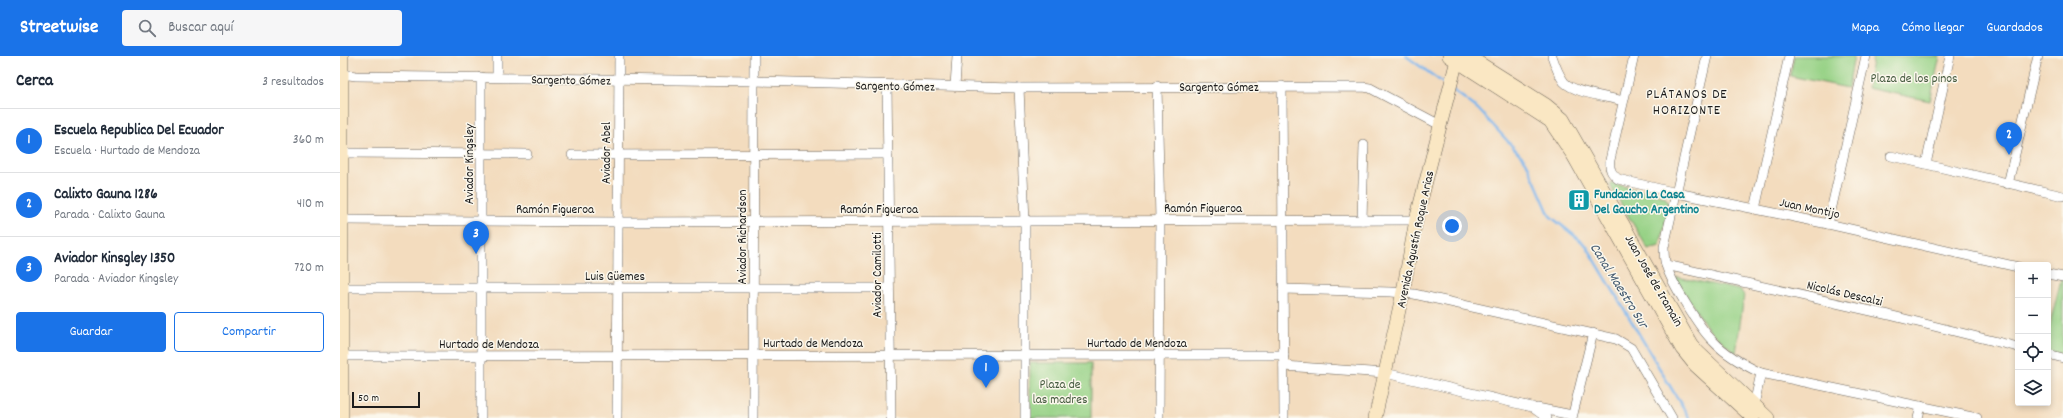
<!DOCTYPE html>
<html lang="es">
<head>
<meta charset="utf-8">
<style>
  :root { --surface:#fff; --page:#f6f6f7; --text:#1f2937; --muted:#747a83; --line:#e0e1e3; --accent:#1a73e8 }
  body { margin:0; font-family:Dekko,sans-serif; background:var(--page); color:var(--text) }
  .controls { position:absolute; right:12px; bottom:12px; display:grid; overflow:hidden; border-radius:4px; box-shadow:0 2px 6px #0003 }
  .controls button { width:36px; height:36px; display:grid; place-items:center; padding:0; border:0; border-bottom:1px solid var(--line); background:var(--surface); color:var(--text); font:20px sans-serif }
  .scale { position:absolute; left:12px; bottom:10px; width:68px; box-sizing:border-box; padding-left:4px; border:2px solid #1c1c1c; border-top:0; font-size:11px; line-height:14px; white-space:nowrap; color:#1c1c1c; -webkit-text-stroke:3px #fbf7ec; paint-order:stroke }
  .you { position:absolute; left:1112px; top:170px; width:14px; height:14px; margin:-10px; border:3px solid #fff; border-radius:50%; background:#1a73e8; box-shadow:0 0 0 6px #1a73e833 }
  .badge { display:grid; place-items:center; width:26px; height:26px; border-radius:50%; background:var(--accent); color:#fff; font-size:13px; font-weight:700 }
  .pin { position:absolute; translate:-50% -33px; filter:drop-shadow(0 1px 2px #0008) }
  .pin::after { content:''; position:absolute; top:21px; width:14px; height:12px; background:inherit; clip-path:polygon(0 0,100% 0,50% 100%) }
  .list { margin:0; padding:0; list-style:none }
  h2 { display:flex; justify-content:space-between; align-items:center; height:52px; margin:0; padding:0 16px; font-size:17px }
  h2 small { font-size:13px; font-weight:400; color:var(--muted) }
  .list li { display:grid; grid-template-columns:26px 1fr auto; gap:12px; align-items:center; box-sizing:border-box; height:64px; padding:0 16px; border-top:1px solid var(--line) }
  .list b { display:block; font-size:15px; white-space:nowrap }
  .list p { margin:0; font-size:13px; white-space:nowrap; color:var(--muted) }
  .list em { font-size:13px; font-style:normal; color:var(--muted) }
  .actions { display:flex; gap:8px; padding:12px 16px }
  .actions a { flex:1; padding:9px 0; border:1px solid var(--accent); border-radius:4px; text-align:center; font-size:14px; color:var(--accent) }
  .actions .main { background:var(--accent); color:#fff }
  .icon { flex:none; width:22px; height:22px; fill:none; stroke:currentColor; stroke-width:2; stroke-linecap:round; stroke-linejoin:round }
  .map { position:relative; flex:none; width:1723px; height:362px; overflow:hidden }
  header { display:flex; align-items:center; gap:24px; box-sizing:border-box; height:56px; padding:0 20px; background:var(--accent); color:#fff }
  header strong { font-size:19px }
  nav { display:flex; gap:22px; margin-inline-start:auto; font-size:14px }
  .search { width:280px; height:36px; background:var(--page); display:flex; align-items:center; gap:10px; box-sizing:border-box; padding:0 14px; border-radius:4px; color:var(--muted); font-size:15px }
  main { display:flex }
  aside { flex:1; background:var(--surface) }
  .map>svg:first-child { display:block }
  .green { fill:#97d286; stroke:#5a7751 }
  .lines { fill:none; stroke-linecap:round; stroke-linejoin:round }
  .stream { stroke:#7db6ed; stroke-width:2.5 }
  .minor-casing { stroke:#675f55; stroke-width:10 }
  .secondary-casing { stroke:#675f55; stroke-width:14 }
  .minor { stroke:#fff; stroke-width:9 }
  .secondary { stroke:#fae7c3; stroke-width:13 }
  .labels { text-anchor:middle; stroke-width:3; stroke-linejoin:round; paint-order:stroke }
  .park-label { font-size:13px; fill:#475c41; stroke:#fbf7ec }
  .street-label { font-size:13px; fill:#1c1c1c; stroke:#fbf7ec }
  .culture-label { font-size:13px; font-weight:bold; fill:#0d838f; stroke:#fbf7ec; text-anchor:start }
  .neighbourhood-label { font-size:14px; letter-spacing:1px; fill:#1c1c1c; stroke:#fbf7ec }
  .water-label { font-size:14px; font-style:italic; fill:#435a70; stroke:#fbf7ec }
</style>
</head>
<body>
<header>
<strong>Streetwise</strong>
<div class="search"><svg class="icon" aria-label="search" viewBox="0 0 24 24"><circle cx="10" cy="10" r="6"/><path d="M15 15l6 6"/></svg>Buscar aquí</div>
<nav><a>Mapa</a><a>Cómo llegar</a><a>Guardados</a></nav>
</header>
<main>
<aside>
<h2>Cerca<small>3 resultados</small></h2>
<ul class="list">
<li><span class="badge">1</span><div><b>Escuela Republica Del Ecuador</b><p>Escuela · Hurtado de Mendoza</p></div><em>360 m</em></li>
<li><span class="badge">2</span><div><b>Calixto Gauna 1286</b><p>Parada · Calixto Gauna</p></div><em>410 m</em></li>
<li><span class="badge">3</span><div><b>Aviador Kinsgley 1350</b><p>Parada · Aviador Kingsley</p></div><em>720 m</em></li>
</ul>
<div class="actions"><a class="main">Guardar</a><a>Compartir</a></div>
</aside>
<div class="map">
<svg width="1723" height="362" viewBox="0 0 1723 362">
  <rect width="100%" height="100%" fill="#fbf7ec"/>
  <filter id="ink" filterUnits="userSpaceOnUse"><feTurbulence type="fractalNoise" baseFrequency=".025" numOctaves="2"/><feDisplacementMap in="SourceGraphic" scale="8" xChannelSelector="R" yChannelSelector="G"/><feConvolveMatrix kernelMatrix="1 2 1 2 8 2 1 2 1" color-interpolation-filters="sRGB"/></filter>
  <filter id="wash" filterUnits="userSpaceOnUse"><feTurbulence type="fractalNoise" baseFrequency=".012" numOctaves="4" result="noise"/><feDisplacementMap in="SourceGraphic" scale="16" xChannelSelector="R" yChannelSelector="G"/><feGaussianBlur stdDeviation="0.9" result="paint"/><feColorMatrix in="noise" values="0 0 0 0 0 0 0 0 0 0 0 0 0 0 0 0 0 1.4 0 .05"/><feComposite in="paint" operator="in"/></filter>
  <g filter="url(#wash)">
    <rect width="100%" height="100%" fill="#f3dcbe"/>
    <g class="green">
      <path d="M 1454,0 L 1514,0 L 1508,32 L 1450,20 Z"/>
      <path d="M 1533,0 L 1600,0 L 1590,45 L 1527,32 Z"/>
      <path d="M 1271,127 L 1325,141 L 1329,149 L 1320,190 L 1308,193 L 1271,131 Z"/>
      <path d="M 1337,221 L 1400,234 L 1404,239 L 1396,297 L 1369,274 L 1336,224 Z"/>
      <path d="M 1721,223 L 1723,223 L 1723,299 L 1708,295 L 1708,276 Z"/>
      <rect x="690" y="307" width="61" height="55"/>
    </g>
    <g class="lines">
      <g class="stream">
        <path d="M 1066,0 L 1106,29"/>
        <path d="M 1113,34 L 1138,53 L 1186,105 L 1210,160 L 1246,189 L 1349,362"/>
      </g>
    </g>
  </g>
  <g filter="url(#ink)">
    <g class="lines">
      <g class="minor-casing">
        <g id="minor">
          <path d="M 1212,0 C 1215,9 1218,18 1224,26 C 1234,37 1268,41 1283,45"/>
          <path d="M 1294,0 L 1270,104 C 1269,113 1271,117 1278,123 L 1337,137 L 1488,168 L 1678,211"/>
          <path d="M 1367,0 L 1324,191 C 1324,197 1324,203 1326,209 C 1331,226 1360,273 1373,285 C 1386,299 1404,309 1421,317 L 1637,362"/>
          <path d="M 2,18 L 16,20 L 414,25 L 674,32 L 1023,31 L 1030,32 L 1100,69"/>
          <path d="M 141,21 L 141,362"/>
          <path d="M 157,21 L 157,0"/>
          <path d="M 547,29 L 551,362"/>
          <path d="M 615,30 L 617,0"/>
          <path d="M 817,30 L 820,164 L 819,362"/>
          <path d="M 942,30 L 944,362"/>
          <path d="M 679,32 L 685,165 L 685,362"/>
          <path d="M 2,97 L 187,98"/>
          <path d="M 232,99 L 548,98"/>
          <path d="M 1551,100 L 1723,140"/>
          <path d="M 1586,108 L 1610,0"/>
          <path d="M 1668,128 L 1698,0"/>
          <path d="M 1415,153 L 1449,0"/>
          <path d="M 2,164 L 278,166 L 1076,164"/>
          <path d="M 1022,164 L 1024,89"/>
          <path d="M 1488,168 L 1526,0"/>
          <path d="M 1326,209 L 1549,259 L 1678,291"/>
          <path d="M 1708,218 L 1723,221"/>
          <path d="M 2,232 L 549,232"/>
          <path d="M 943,233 L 1051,236 L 1074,238 L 1276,283 L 1291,292 L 1332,362"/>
          <path d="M 1708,298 L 1723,302"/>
          <path d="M 2,300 L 944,299"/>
          <path d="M 944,310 L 1045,317 L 1192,351 L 1207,362"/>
          <path d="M 1414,349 L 1421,317"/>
          <path d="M 1197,352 L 1232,359"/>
          <path d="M 277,362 L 279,0"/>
          <path d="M 413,362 L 414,0"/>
          <path d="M 1232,362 L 1253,277"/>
          <path d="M 1578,362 L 1581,350"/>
        </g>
      </g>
      <g class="secondary-casing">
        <g id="secondary">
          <path d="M 1109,0 L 1210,65 L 1233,99 L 1342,293 L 1355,309 L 1413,362"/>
          <path d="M 1128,0 L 1206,49 L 1223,63 L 1351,288 L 1358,296 L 1428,362"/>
          <path d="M 2,362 L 2,0"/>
          <path d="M 1035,362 L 1063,236 L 1076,164 L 1118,0"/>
        </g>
      </g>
      <use href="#minor" class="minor"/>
      <use href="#secondary" class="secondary"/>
    </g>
  </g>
  <defs>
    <g id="building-square" transform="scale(1.15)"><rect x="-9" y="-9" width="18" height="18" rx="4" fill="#0f9aa8" stroke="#fbf7ec"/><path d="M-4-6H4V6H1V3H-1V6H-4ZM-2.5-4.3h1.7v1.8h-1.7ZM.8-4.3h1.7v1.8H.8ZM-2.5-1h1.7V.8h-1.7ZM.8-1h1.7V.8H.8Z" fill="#fff"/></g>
  </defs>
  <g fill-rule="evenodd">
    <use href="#building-square" x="1239" y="144"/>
  </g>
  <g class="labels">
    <g class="park-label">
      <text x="1574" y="26">Plaza de los pinos</text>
      <text x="720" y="332">Plaza de<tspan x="720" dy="15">las madres</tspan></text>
    </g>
    <g class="street-label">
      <text transform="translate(231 23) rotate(1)" y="5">Sargento Gómez</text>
      <text transform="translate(555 29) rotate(1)" y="5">Sargento Gómez</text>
      <text x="879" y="35">Sargento Gómez</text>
      <text transform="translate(265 97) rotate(-90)" y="5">Aviador Abel</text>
      <text transform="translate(128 108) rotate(-90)" y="5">Aviador Kingsley</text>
      <text x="863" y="156">Ramón Figueroa</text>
      <text transform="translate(1470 151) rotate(12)" y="5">Juan Montijo</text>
      <text x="215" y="157">Ramón Figueroa</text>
      <text x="539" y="157">Ramón Figueroa</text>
      <text transform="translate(401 181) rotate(-90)" y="5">Aviador Richardson</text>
      <text transform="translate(1074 183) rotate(-78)" y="5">Avenida Agustín Roque Arias</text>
      <text x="275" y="224">Luis Güemes</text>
      <text transform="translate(536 219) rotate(-90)" y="5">Aviador Camilotti</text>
      <text transform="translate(1315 224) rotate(60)" y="5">Juan José de Iramain</text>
      <text transform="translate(1505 236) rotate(13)" y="5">Nicolás Descalzi</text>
      <text x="473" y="291">Hurtado de Mendoza</text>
      <text x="797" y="291">Hurtado de Mendoza</text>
      <text x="149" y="292">Hurtado de Mendoza</text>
    </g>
    <g class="culture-label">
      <text x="1254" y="142">Fundacion La Casa<tspan x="1254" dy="15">Del Gaucho Argentino</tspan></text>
    </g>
    <g class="neighbourhood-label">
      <text x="1347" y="42">PLÁTANOS DE<tspan x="1347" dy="16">HORIZONTE</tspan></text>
    </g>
    <g class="water-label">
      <text transform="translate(1280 229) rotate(58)" y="5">Canal Maestro Sur</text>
    </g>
  </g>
</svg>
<div class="controls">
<button>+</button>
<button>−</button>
<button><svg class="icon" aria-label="locate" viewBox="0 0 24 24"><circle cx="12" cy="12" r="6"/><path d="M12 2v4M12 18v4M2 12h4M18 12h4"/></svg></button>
<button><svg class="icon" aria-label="layers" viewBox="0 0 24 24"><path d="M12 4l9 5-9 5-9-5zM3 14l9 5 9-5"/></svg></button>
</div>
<div class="scale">50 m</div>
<div class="you"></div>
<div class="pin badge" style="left:646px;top:332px">1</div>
<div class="pin badge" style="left:1669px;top:99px">2</div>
<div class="pin badge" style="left:136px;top:198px">3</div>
</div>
</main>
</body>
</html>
